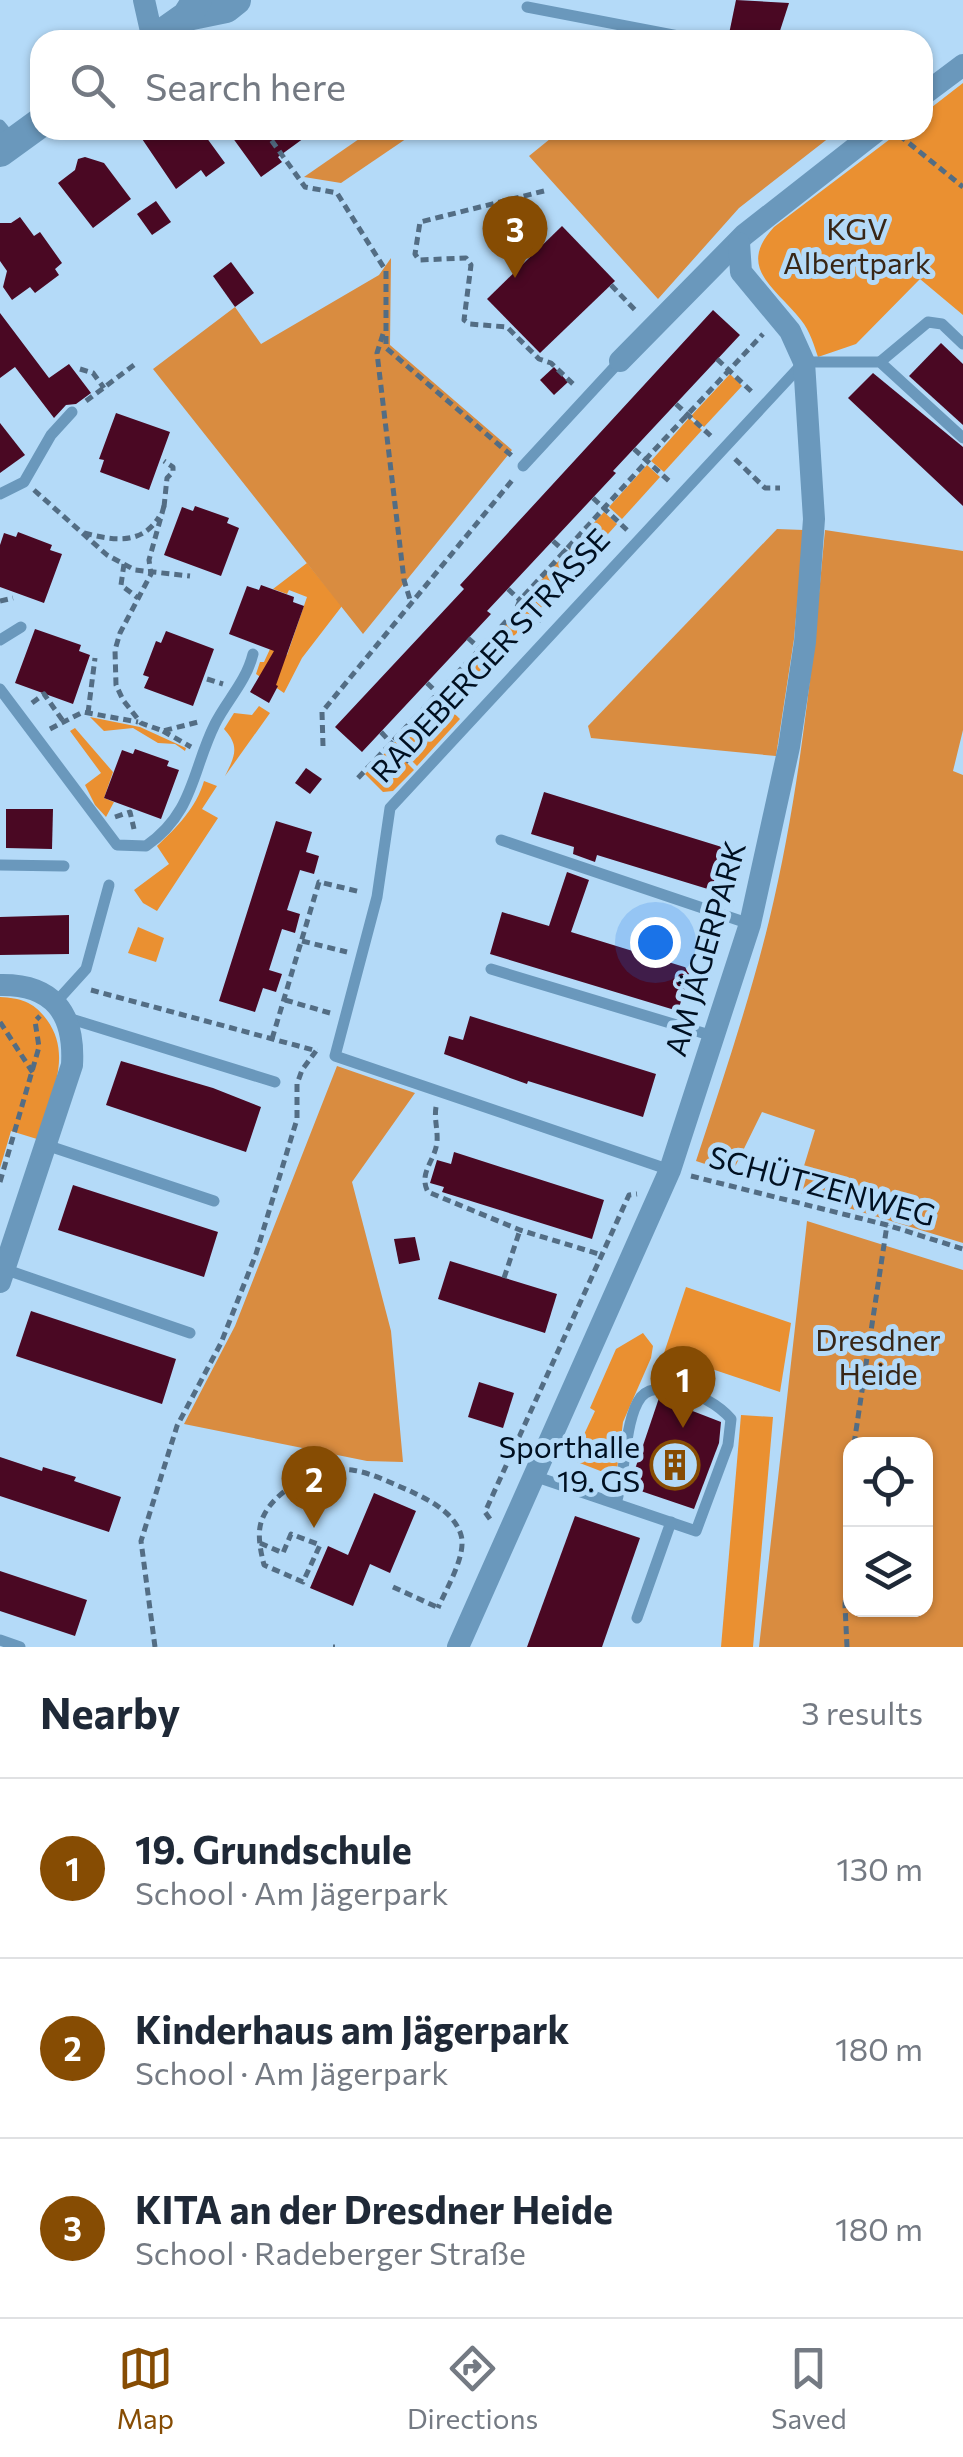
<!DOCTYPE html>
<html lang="en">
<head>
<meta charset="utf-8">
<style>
  :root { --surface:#fff; --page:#f2f2f3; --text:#1f2937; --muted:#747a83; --line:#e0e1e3; --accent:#864c03 }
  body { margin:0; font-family:Commissioner,sans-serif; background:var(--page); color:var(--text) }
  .controls { position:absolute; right:30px; bottom:30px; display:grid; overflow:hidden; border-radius:20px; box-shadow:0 2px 8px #0004 }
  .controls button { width:90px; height:90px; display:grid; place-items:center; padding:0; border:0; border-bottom:2px solid var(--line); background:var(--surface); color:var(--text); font:50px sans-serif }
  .you { position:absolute; left:655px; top:942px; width:35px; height:35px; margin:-25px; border:8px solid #fff; border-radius:50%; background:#1a73e8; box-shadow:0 0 0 15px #1a73e833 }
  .badge { display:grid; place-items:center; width:65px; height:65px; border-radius:50%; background:var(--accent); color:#fff; font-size:32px; font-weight:700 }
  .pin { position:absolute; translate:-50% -82px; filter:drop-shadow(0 2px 5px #0008) }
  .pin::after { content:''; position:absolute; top:52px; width:35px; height:30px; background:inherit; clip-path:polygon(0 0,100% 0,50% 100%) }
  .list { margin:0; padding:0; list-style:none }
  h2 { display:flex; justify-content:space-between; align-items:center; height:130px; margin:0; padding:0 40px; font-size:42px }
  h2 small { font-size:32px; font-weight:400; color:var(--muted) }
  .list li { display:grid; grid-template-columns:65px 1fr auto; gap:30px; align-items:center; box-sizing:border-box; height:180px; padding:0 40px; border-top:2px solid var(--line) }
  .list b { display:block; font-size:38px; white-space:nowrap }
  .list p { margin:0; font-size:32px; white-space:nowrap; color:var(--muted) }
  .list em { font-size:32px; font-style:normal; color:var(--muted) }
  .icon { flex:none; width:55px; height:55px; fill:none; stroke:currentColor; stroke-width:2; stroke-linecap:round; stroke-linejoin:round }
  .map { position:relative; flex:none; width:963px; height:1647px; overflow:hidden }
  .search { position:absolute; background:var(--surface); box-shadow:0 2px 8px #0004; left:30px; right:30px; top:30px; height:110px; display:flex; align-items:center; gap:25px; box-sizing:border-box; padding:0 35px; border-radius:30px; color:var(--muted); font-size:38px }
  .sheet { height:670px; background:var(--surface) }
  nav { display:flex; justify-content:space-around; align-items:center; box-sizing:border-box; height:140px; border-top:2px solid var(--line); background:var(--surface); font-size:28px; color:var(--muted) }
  nav a { display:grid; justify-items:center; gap:5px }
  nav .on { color:var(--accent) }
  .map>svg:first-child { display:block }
  .green { fill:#ea9031 }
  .forest { fill:#d98c40; fill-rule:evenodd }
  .building { fill:#4a0823 }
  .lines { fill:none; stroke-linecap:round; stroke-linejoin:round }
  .path { stroke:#536d84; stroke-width:5; stroke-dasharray:8 5; stroke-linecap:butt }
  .service { stroke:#6a98bc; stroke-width:11 }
  .minor { stroke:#6a98bc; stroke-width:22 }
  .tertiary { stroke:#6a98bc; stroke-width:30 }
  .labels { text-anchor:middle; stroke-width:10; stroke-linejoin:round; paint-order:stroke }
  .park-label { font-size:30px; fill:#382616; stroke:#b4daf8 }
  .street-label { font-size:30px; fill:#001021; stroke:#b4daf8 }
  .poi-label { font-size:30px; fill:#001021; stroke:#b4daf8; text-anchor:end }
</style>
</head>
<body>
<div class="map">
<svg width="963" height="1647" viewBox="0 0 963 1647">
  <rect width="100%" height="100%" fill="#b4daf8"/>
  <g class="green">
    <path d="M 963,83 L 963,315 L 920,279 L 856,344 L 818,357 C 814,345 810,331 801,320 C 775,287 736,268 774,227 L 902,130 L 923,130 L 923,114 Z"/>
    <path d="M 730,374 L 742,386 L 704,427 L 691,416 Z"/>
    <path d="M 689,418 L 702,430 L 664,472 L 651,461 Z"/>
    <path d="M 647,465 L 660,477 L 622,519 L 609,507 Z"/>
    <path d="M 604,512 L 617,524 L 582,563 L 569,550 Z"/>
    <path d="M 565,554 L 579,567 L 536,613 L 523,600 Z"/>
    <path d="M 307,563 L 342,606 L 302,658 L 284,693 L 256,674 L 260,662 L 264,662 L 270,649 L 287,655 L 307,597 L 289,590 L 287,594 L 273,589 Z"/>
    <path d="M 523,606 L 533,616 L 493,658 L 483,649 Z"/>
    <path d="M 479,654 L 488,662 L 451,703 L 441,693 Z"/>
    <path d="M 437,697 L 460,719 L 417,766 L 394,743 Z"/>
    <path d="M 259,706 L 270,713 L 225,776 C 235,756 240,746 224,729 L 234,713 L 252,715 Z"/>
    <path d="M 90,717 L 140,727 L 186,748 L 185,751 L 175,744 L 158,743 L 133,728 L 104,731 Z"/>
    <path d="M 75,728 L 113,772 L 104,798 L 114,802 L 106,817 L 95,805 L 85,785 L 101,773 L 70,731 Z"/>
    <path d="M 391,747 L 414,770 L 393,791 L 383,792 L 365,774 Z"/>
    <path d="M 204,781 L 217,786 L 202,809 L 218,818 L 157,911 L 143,903 L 134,890 L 169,864 L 157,846 C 177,827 196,808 204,781 Z"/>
    <path d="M 138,927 L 164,938 L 156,962 L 128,953 Z"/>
    <path d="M 0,997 C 21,998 34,1002 47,1020 C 74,1057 49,1100 37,1139 L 11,1131 L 0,1168 Z"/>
    <path d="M 686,1287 L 791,1323 L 780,1392 L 664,1353 Z"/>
    <path d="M 643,1333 L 653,1346 L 651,1358 L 623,1422 L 616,1477 L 572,1460 L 595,1411 L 590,1408 L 616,1349 Z"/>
    <path d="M 741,1415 L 773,1417 L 753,1647 L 721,1647 Z"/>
  </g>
  <g class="forest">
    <path d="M 372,130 L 419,130 L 341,183 L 304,177 Z"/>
    <path d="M 561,130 L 839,130 L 739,208 L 658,299 L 529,156 Z"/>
    <path d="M 391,258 L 390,345 L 512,450 L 363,634 L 153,369 L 235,307 L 261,344 L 379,275 Z"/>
    <path d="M 777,529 L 804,530 L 794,639 L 776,756 L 591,738 L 588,726 Z"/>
    <path d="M 825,530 L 963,551 L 963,730 L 953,771 L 963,775 L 963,1243 L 796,1192 L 815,1130 L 762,1112 L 732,1173 L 696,1161 C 722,1082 749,1002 769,921 C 800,793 813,661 825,530 Z"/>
    <path d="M 337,1066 L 415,1093 L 352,1182 L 391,1331 L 403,1462 L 367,1461 L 184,1424 L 235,1326 Z"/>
    <path d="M 807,1221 L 963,1270 L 963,1647 L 759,1647 ZM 850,1444 L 926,1444 L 926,1610 L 850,1610 Z"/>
  </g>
  <g class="building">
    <path d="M 736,0 L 789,3 L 777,40 L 729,34 Z"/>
    <path d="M 136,130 L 201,130 L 225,163 L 206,177 L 201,170 L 176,189 Z"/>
    <path d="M 227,130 L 315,130 L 278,157 L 282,162 L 261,177 Z"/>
    <path d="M 85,157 L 104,163 L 131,199 L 93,228 L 58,183 L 75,170 L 78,159 Z"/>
    <path d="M 156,201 L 171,222 L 152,235 L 137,214 Z"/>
    <path d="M 20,217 L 34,236 L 40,232 L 62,263 L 55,269 L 59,275 L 35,293 L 30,287 L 12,300 L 3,287 L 7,271 L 0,261 L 0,223 L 11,223 Z"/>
    <path d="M 562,226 L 615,281 L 540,353 L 487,299 Z"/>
    <path d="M 231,262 L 254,293 L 235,307 L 213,276 Z"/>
    <path d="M 713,310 L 740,335 L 613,471 L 616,473 L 487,611 L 491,614 L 362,752 L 335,727 L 464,589 L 460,585 Z"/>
    <path d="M 0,313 L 49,378 L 69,364 L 91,393 L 76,404 L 66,405 L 54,418 L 15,367 L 0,378 Z"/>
    <path d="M 941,343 L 963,364 L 963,425 L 909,376 Z"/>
    <path d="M 554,367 L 568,382 L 554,395 L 540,380 Z"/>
    <path d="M 873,373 L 963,447 L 963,506 L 848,398 Z"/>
    <path d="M 116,413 L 170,432 L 149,490 L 100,472 L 104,460 L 99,459 Z"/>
    <path d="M 0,423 L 25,455 L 0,473 Z"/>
    <path d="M 195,506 L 229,518 L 227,523 L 239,528 L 221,576 L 164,555 L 182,507 L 193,511 Z"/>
    <path d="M 18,532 L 52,545 L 50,550 L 62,554 L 44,603 L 0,587 L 0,545 L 4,533 L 16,537 Z"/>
    <path d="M 261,585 L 294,597 L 293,602 L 304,606 L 276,685 L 278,686 L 269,703 L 250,692 L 274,651 L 229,634 L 247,586 L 259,590 Z"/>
    <path d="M 35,629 L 81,645 L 79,651 L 90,655 L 73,704 L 15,683 Z"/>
    <path d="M 166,631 L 214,649 L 193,706 L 144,688 L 149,677 L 143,675 L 156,641 L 161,643 Z"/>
    <path d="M 135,749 L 169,761 L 167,766 L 179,770 L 161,819 L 104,798 L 122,750 L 133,754 Z"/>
    <path d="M 306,768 L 322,779 L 310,794 L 295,783 Z"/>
    <path d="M 544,792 L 725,848 L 711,890 L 597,855 L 595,862 L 573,854 L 574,847 L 531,834 Z"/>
    <path d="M 6,809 L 53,809 L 52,849 L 6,848 Z"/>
    <path d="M 276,821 L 312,832 L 306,852 L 319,856 L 314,874 L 300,870 L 287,910 L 300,914 L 295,933 L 282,929 L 269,970 L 282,974 L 276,992 L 263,988 L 255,1012 L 219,1001 Z"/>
    <path d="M 567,872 L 589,880 L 571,932 L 691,969 L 678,1011 L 490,954 L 502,912 L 549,926 Z"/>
    <path d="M 69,915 L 69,954 L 0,955 L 0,917 Z"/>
    <path d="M 470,1016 L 656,1074 L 643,1117 L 528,1081 L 527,1084 L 444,1054 L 449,1036 L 463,1040 Z"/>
    <path d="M 121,1061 L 213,1088 L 261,1107 L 246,1152 L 106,1105 Z"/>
    <path d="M 454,1152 L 604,1200 L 592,1239 L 442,1192 L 444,1187 L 430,1183 L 437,1160 L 451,1164 Z"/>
    <path d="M 73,1185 L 218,1232 L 204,1277 L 58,1230 Z"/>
    <path d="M 415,1237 L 420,1260 L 399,1264 L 394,1239 Z"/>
    <path d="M 450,1261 L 557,1294 L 545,1333 L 438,1299 Z"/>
    <path d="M 31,1311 L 176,1359 L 162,1404 L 16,1356 Z"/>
    <path d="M 479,1382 L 514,1393 L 503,1428 L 468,1417 Z"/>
    <path d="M 659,1398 L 721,1422 L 719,1443 L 694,1509 L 629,1487 Z"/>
    <path d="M 0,1457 L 42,1471 L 43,1467 L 76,1477 L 74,1481 L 121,1497 L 109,1532 L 0,1496 Z"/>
    <path d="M 374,1493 L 416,1511 L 390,1573 L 370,1564 L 353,1606 L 310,1588 L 328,1546 L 348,1555 Z"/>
    <path d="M 575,1516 L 640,1538 L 602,1647 L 527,1647 Z"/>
    <path d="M 0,1571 L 87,1600 L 75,1636 L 0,1611 Z"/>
  </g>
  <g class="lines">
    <g class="path">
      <path d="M 264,130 L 305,187 L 337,193 L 386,271 L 386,348 L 512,456"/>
      <path d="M 899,135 L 963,187"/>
      <path d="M 544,191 L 420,222 L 415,254 L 419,260 L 466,258 L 471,265 L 464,320 L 470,324 L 507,327 L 539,359 L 551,363 L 574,385"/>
      <path d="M 611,285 L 637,312"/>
      <path d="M 383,334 L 377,353 L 404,580 L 411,603"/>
      <path d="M 717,359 L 752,392"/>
      <path d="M 80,369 L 93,373 L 104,388"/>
      <path d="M 86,401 L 134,365"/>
      <path d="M 676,404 L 712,437"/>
      <path d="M 634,449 L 669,481"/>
      <path d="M 735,459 L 765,488 L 780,488"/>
      <path d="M 645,460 L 763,334"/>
      <path d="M 34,490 L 107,555 L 135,570 L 190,576"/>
      <path d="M 593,498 L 627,530"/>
      <path d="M 164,506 L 149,560 L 151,574 L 120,633 L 115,650 L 116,685 L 123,700 L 141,723 L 163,731 L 198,722"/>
      <path d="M 164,507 L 167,478 L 173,472 L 173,467 L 164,461"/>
      <path d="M 84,533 C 112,540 141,546 159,517"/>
      <path d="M 553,541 L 588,572"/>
      <path d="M 124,564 L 121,585 L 138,598"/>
      <path d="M 508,589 L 542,621"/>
      <path d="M 0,601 L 13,598"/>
      <path d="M 468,638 L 498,665"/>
      <path d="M 207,679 L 223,684"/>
      <path d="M 427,683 L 456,711"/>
      <path d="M 32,703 L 44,694 L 63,721"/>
      <path d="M 88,713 L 95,658"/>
      <path d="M 50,729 L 83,712 L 138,722"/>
      <path d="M 163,731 L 191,747"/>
      <path d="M 381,732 L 409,762"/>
      <path d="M 323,746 L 322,712 L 514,478"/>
      <path d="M 358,778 L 515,612 L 520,600 L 647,461"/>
      <path d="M 115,817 L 130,812 L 134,829"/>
      <path d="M 302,941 L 347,952"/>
      <path d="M 91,990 L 317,1051"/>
      <path d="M 285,1000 L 330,1013"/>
      <path d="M 0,1022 L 33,1073"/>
      <path d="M 272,1039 L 319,882 L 361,892"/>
      <path d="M 436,1107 C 434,1119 438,1130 437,1142 C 435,1161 418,1173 428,1192 L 520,1230 L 602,1255"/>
      <path d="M 691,1176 L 887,1225 L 963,1249"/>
      <path d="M 0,1182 L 39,1047 L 35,1021 L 40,1016"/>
      <path d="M 504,1278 L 520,1230"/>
      <path d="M 854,1444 L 887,1225"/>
      <path d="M 490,1519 L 485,1512 L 629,1195 L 637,1194"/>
      <path d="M 260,1543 L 283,1553 L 291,1534 L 320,1545 L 303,1582 L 264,1565 C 261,1553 258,1539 260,1527 C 266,1492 319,1466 352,1470 C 372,1473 391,1483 410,1491 C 429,1500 454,1512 461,1535 C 467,1555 446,1589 438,1608"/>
      <path d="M 393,1587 L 439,1608"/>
      <path d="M 155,1647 L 141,1541 L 177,1426 L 221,1343 L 256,1254 L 297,1119 L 297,1084 L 302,1070 L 316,1051"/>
      <path d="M 333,1647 L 335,1647"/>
      <path d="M 847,1647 L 845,1605 L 850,1511"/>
    </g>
    <g class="service">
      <path d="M 527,7 L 699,40"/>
      <path d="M 0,125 L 14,142"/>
      <path d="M 880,362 L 928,322 L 942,324 L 963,344"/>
      <path d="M 523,466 L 620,361"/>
      <path d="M 0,494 L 24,482 L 51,435 L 72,412"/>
      <path d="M 0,640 L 21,627"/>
      <path d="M 0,689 L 117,845 L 146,846 C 194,813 192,770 215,724 C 227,700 246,682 253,654"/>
      <path d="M 501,840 L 750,924"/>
      <path d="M 0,865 L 64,866"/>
      <path d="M 491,969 L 713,1036"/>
      <path d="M 57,1001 L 86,969 L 109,885"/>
      <path d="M 68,1018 L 275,1082"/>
      <path d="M 46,1145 L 214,1201"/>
      <path d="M 670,1170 L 335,1056 L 377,897 L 390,808 L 804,362 L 880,362 L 963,438"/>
      <path d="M 4,1269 L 190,1333"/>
      <path d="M 534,1476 L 696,1531 L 728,1445 L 731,1419 C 718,1404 697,1393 678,1390 C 666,1388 649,1387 641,1397 C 624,1419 626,1474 616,1503"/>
      <path d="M 637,1618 L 671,1522"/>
      <path d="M 0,1640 L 20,1647"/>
    </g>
    <g class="minor">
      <path d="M 144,0 L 153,40"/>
      <path d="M 923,95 L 963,65"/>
      <path d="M 620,361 L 744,235 L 878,130"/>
      <path d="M 0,985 C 53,984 75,1013 72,1065 L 0,1282"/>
      <path d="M 458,1647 L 670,1170 L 750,924 L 789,747 L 805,642 L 814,519 L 804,362 L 790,331 L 741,272 L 739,243"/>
    </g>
    <g class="tertiary">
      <path d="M 187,16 L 226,8 L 236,0"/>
      <path d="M 153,40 L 187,16 L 197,0"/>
      <path d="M 0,152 L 40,123"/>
    </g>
  </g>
  <defs>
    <g id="building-ring" transform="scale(2.5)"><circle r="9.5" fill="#b4daf8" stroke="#864c03" stroke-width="1.5"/><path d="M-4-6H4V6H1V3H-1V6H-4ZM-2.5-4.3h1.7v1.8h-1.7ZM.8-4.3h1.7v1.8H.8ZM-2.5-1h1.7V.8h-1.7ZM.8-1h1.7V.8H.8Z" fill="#864c03"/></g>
  </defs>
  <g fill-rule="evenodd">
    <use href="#building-ring" x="675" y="1465"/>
  </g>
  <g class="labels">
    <g class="park-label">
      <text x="857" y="240">KGV<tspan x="857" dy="34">Albertpark</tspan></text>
      <text x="878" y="1351">Dresdner<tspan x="878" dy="34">Heide</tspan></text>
    </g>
    <g class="street-label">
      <text transform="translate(491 656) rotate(-47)" y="10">RADEBERGER STRASSE</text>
      <text transform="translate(706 949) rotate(-74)" y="10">AM JÄGERPARK</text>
      <text transform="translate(822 1187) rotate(15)" y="10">SCHÜTZENWEG</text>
    </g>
    <g class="poi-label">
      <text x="640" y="1458">Sporthalle<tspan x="640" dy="34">19. GS</tspan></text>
    </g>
  </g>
</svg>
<div class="controls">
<button><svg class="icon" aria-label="locate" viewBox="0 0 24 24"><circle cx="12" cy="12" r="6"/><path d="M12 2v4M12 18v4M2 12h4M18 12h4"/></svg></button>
<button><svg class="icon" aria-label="layers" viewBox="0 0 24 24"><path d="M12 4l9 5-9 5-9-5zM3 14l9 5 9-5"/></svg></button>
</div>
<div class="you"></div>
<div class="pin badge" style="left:683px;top:1428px">1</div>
<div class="pin badge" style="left:314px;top:1528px">2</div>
<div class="pin badge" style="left:515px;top:278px">3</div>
<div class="search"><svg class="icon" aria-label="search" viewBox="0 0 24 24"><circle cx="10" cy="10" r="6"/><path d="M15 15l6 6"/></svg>Search here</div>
</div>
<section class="sheet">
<h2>Nearby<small>3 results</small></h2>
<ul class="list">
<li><span class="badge">1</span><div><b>19. Grundschule</b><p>School · Am Jägerpark</p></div><em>130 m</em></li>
<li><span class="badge">2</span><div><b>Kinderhaus am Jägerpark</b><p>School · Am Jägerpark</p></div><em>180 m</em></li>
<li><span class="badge">3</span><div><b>KITA an der Dresdner Heide</b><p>School · Radeberger Straße</p></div><em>180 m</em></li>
</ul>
</section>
<nav>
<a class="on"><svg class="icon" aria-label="map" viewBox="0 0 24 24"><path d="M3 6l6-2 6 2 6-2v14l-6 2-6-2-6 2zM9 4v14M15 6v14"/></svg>Map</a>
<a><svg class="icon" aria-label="directions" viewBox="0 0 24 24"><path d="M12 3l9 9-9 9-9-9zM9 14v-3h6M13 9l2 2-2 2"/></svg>Directions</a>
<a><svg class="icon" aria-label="saved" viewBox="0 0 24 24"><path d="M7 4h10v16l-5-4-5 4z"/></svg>Saved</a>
</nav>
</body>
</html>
